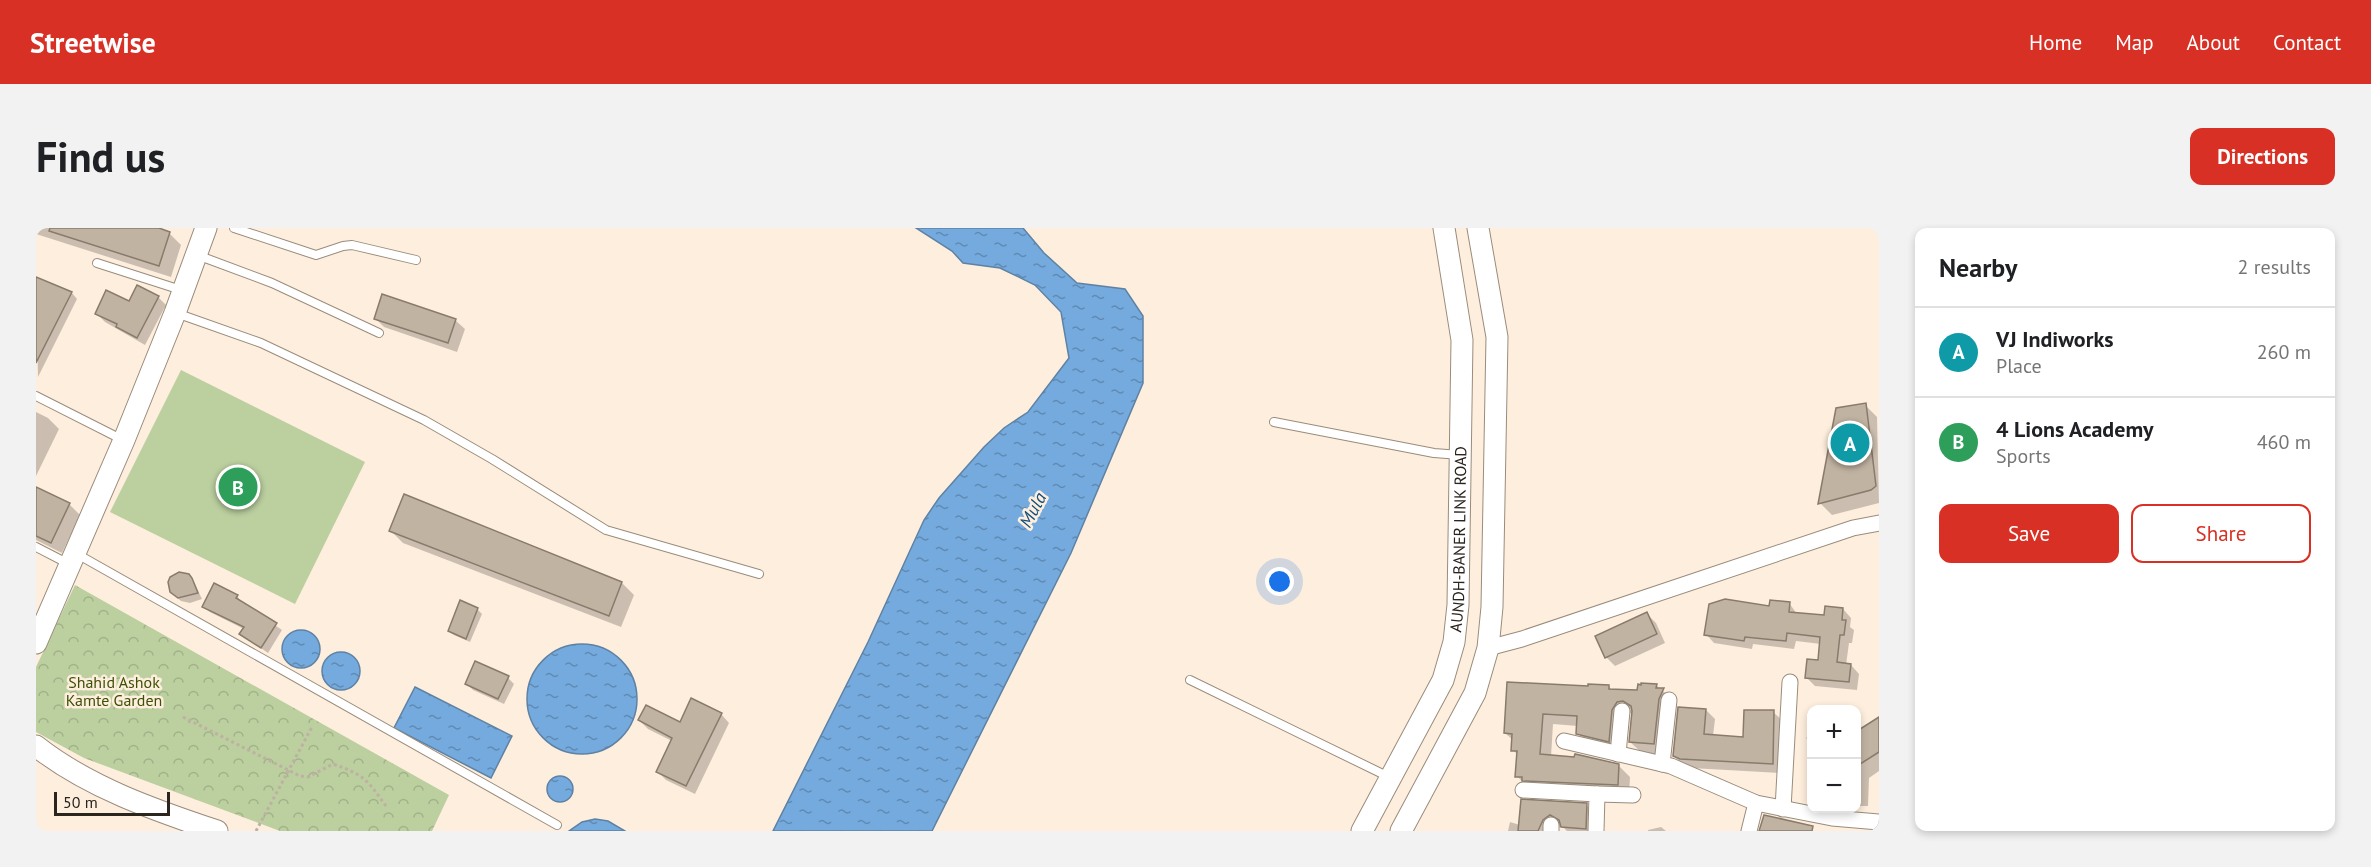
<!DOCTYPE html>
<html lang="en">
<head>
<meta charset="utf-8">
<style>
  :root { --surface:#fff; --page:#f2f2f2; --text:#202124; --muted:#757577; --line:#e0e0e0; --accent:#d93025 }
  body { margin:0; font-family:"PT Sans",sans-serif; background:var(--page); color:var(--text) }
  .controls { position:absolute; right:18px; bottom:18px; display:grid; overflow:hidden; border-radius:12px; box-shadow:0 3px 9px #0003 }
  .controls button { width:54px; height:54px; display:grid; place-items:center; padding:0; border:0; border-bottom:2px solid var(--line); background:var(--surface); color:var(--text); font:30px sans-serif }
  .scale { position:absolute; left:18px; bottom:15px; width:116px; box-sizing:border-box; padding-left:6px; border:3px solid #2b251f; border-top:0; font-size:16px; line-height:21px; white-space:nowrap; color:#2b251f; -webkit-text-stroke:4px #feeedd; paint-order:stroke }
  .you { position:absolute; left:1244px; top:354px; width:21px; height:21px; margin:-15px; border:4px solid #fff; border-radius:50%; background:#1a73e8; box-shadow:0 0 0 9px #1a73e833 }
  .badge { display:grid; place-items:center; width:39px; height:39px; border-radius:50%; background:var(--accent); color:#fff; font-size:20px; font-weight:700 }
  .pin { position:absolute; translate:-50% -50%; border:3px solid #fff; box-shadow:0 2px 6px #0006 }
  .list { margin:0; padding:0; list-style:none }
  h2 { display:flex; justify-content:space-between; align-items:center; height:78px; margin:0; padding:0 24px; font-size:26px }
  h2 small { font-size:20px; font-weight:400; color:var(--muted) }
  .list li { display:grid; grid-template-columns:39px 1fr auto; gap:18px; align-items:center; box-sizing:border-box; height:90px; padding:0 24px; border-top:2px solid var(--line) }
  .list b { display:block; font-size:22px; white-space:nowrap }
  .list p { margin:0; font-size:20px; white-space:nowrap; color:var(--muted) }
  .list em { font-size:20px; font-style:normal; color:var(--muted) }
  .actions { display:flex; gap:12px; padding:18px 24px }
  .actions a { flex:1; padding:14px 0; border:2px solid var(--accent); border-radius:12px; text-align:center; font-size:21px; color:var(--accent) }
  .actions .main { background:var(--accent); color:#fff }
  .map { position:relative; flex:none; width:1843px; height:603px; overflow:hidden; border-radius:12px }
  header { display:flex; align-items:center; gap:36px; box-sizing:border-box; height:84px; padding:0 30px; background:var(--accent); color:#fff }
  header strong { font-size:28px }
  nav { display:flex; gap:33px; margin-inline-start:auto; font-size:21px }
  .intro { display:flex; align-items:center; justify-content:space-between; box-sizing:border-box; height:144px; padding:0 36px }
  h1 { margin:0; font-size:42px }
  .button { padding:15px 27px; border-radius:12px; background:var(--accent); color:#fff; font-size:21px; font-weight:700 }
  main { display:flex; gap:36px; padding:0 36px }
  aside { flex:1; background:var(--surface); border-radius:12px; box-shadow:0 3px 9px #0003 }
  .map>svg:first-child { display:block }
  .park { fill:url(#park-crowns) }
  .pitch { fill:#bbcf9f }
  .water { fill:url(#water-ripples); stroke:#5e82a4; stroke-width:1.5 }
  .shadow { fill:#0003 }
  .building { fill:#c1b3a2; stroke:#897b6c; stroke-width:1.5 }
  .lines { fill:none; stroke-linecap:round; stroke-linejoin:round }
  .lane-casing { stroke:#9a8c7c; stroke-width:10 }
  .street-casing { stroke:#9a8c7c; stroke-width:17 }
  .secondary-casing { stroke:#9a8c7c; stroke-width:23 }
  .path { stroke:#beb1a3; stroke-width:3; stroke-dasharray:3 3; stroke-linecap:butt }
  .lane { stroke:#fff; stroke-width:8 }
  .street { stroke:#fff; stroke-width:15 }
  .secondary { stroke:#fff; stroke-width:21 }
  .labels { text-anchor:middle; stroke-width:5; stroke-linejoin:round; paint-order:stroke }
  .street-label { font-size:16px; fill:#2b251f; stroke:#feeedd }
  .park-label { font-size:16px; fill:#3b5105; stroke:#feeedd }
  .water-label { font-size:18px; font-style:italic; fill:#124e7d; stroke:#feeedd }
</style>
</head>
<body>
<header>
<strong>Streetwise</strong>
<nav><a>Home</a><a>Map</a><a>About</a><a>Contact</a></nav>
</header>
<div class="intro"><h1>Find us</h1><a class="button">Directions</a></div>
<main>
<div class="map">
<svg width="1843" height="603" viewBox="0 0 1843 603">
  <defs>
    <pattern id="park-crowns" width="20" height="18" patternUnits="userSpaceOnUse" patternTransform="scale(1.5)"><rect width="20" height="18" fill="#bbcf9f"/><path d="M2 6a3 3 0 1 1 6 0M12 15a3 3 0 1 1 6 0" fill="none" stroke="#a1b288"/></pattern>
    <pattern id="water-ripples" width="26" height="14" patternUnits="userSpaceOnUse" patternTransform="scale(1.5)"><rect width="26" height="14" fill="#74aadd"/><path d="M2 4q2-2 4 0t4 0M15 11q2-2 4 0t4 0" fill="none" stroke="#5f8ab3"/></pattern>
  </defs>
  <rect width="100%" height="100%" fill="#feeedd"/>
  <path class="park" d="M 39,357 L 413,567 L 396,603 L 244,603 L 48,530 L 0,504 L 0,439 Z"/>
  <path class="pitch" d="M 145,142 L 329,234 L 259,376 L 74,284 Z"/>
  <g class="water">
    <path d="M 880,0 L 987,0 L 1008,25 L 1041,55 L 1089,61 L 1107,88 L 1107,155 L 1035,325 L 896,603 L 737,603 L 832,414 L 888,292 L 903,270 L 948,219 L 968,200 L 992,184 L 1033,130 L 1025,84 L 999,57 L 964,40 L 927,35 L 916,23 Z"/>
    <circle cx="265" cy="421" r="19"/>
    <circle cx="546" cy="471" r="55"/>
    <circle cx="305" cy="443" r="19"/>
    <path d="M 379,459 L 476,508 L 455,550 L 358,500 Z"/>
    <circle cx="524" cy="561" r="13"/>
    <path d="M 559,591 L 572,593 L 589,603 L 533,603 L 546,594 Z"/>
  </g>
  <g class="shadow">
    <path d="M 0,0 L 118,0 L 133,5 L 145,17 L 135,49 L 0,6 Z"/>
    <path d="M 0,51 L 36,65 L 41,71 L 2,149 Z"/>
    <path d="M 122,69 L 130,77 L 109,117 L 69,94 L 61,86 Z"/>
    <path d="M 339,90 L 419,92 L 429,101 L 421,124 L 348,99 Z"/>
    <path d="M 1829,177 L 1841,189 L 1843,275 L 1796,287 L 1784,275 Z"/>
    <path d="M 0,184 L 12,190 L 23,201 L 0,248 Z"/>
    <path d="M 0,260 L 33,276 L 44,287 L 26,325 L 0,312 Z"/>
    <path d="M 355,303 L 586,355 L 598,367 L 585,399 L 367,315 Z"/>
    <path d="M 152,348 L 158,354 L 166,371 L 154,375 L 145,373 L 138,367 Z"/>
    <path d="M 201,368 L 206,375 L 246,402 L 232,425 L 205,406 L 208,401 L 174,384 L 168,378 Z"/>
    <path d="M 1753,375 L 1761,386 L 1789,389 L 1807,381 L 1815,390 L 1814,399 L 1818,402 L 1816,415 L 1813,415 L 1810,437 L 1815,437 L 1823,446 L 1821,462 L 1779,458 L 1770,449 L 1783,434 L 1785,416 L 1760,413 L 1758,421 L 1717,416 L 1716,421 L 1678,415 L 1670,406 L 1735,379 Z"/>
    <path d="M 441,381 L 446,386 L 434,414 L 418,407 L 413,403 Z"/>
    <path d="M 1611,386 L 1620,395 L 1629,415 L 1579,438 L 1570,429 Z"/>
    <path d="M 472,450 L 478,456 L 468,476 L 437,462 L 431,456 Z"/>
    <path d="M 1473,455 L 1573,459 L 1576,462 L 1602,464 L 1620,457 L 1638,473 L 1629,527 L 1606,525 L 1594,514 L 1597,485 L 1593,485 L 1584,524 L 1553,517 L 1542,505 L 1542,498 L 1517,496 L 1515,529 L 1582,537 L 1594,549 L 1593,568 L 1492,560 L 1481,548 L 1482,527 L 1477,522 L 1478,513 L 1469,505 Z"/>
    <path d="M 1670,482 L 1679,491 L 1677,508 L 1709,511 L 1737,484 L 1747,493 L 1745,545 L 1655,540 L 1647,537 L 1638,528 Z"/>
    <path d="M 685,486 L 693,495 L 659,566 L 630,552 L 622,544 L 636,513 L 612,501 L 603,492 L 644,496 Z"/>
    <path d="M 1843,490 L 1843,543 L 1833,550 L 1832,578 L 1820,578 L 1820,505 Z"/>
    <path d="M 1776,503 L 1776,516 L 1770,510 Z"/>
    <path d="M 1486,573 L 1550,577 L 1561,587 L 1561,603 L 1531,603 L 1526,598 L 1517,603 L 1472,603 L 1474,594 L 1484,597 Z"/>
    <path d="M 1625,599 L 1630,603 L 1612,603 L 1612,602 Z"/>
  </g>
  <g class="building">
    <path d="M 14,0 L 123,0 L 134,4 L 123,38 L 13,3 Z"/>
    <path d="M 0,49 L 36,64 L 0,135 Z"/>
    <path d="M 101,57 L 123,68 L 101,110 L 80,99 L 81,96 L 59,86 L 70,62 L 93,73 Z"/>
    <path d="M 346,66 L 420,91 L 412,115 L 338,91 Z"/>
    <path d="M 1830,175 L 1840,258 L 1835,262 L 1782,276 L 1800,180 Z"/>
    <path d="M 0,259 L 34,275 L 15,315 L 0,308 Z"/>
    <path d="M 368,266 L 586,354 L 573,388 L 353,303 Z"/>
    <path d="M 143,344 L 153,346 L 156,350 L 162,365 L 142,370 L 134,364 L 132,354 L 134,349 Z"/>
    <path d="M 178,355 L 202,367 L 200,370 L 241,395 L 225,420 L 203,406 L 208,399 L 166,379 Z"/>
    <path d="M 1689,371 L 1733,378 L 1734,372 L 1754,374 L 1753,384 L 1788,387 L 1789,378 L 1807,380 L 1806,392 L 1810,392 L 1808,407 L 1804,407 L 1801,434 L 1815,436 L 1813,454 L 1769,450 L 1771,431 L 1782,432 L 1784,409 L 1751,405 L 1750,413 L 1709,409 L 1708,413 L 1668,407 L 1673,376 Z"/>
    <path d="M 424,372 L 442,380 L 430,411 L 412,403 Z"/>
    <path d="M 1611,384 L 1621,406 L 1569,430 L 1559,408 Z"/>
    <path d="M 439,433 L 473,448 L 462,471 L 429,456 Z"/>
    <path d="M 1471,454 L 1552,458 L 1552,456 L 1573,457 L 1573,461 L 1601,462 L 1602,456 L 1605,457 L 1605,455 L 1621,456 L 1620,460 L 1628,460 L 1623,471 L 1618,516 L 1593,514 L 1596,483 L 1595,478 L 1587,473 L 1581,474 L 1576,482 L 1573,514 L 1540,506 L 1541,488 L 1507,486 L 1504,526 L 1538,529 L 1539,526 L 1583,536 L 1582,557 L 1486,553 L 1486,549 L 1479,549 L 1481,523 L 1475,523 L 1476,506 L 1468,505 Z"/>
    <path d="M 655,470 L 686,485 L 650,558 L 620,544 L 636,510 L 602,492 L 610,477 L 644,494 Z"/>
    <path d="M 1642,479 L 1670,481 L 1668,506 L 1707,509 L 1708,482 L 1738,482 L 1737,536 L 1644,531 L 1637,528 Z"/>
    <path d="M 1843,489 L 1843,524 L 1821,538 L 1821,503 Z"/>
    <path d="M 1485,571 L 1551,575 L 1550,601 L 1525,599 L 1523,592 L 1514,587 L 1507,592 L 1502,603 L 1482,603 Z"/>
    <path d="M 1728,587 L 1777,598 L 1776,603 L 1723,603 Z"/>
  </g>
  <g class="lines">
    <g class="lane-casing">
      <g id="lane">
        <path d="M 198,0 L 280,27 L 307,18 L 316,17 L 380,32"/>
        <path d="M 161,27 L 236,55 L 343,105"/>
        <path d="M 61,35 L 145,62"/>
        <path d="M 140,85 L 225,115 L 388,192 L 456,231 L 570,302 L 723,346"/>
        <path d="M 0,168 L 87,212"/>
        <path d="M 1238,194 L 1398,225 L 1424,227"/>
        <path d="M 0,319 L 33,336"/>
        <path d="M 41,326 L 521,597"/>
        <path d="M 1154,452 L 1353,549"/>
      </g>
    </g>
    <g class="street-casing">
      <g id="street">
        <path d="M 1452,420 L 1486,411 L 1817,300 L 1843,295"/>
        <path d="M 1528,513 L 1635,538 L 1720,575 L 1796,590 L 1843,594"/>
        <path d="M 1582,526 L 1586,483"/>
        <path d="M 1626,536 L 1633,472"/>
        <path d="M 1487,562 L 1561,566 L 1560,603"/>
        <path d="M 1561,566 L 1597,567"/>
        <path d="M 1747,581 L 1754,454"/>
        <path d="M 1515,597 L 1515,603"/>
        <path d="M 1713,603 L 1720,575"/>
      </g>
    </g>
    <g class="secondary-casing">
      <g id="secondary">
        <path d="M 0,415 L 88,212 L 139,85 L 170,0"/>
        <path d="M 0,518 C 52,559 118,582 181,603"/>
        <path id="s1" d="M 1326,603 L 1407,452 L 1418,414 L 1422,377 L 1426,112 L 1408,0"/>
        <path d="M 1365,603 L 1439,465 L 1452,420 L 1456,379 L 1461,109 L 1442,0"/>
      </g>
    </g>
    <g class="path">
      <path d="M 147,489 L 264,548 L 272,549 L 297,536 C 329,547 331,552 350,578"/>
      <path d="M 220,603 L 276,499"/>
    </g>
    <use href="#lane" class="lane"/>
    <use href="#street" class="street"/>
    <use href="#secondary" class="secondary"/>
  </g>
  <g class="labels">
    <g class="street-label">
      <text dy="6" stroke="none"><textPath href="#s1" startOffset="314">AUNDH-BANER LINK ROAD</textPath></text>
    </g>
    <g class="park-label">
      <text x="78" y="460">Shahid Ashok<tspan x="78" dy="18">Kamte Garden</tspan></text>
    </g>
    <g class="water-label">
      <text transform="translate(997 282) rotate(-62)" y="6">Mula</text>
    </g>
  </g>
</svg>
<div class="controls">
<button>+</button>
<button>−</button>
</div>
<div class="scale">50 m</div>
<div class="you"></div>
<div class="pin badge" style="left:1814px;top:215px;background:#0f9aa8">A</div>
<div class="pin badge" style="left:202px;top:259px;background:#2e9e5b">B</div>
</div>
<aside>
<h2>Nearby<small>2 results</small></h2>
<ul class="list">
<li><span class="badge" style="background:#0f9aa8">A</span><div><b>VJ Indiworks</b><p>Place</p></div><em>260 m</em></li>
<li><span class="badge" style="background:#2e9e5b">B</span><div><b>4 Lions Academy</b><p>Sports</p></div><em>460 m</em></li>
</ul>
<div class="actions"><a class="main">Save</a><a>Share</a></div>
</aside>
</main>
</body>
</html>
